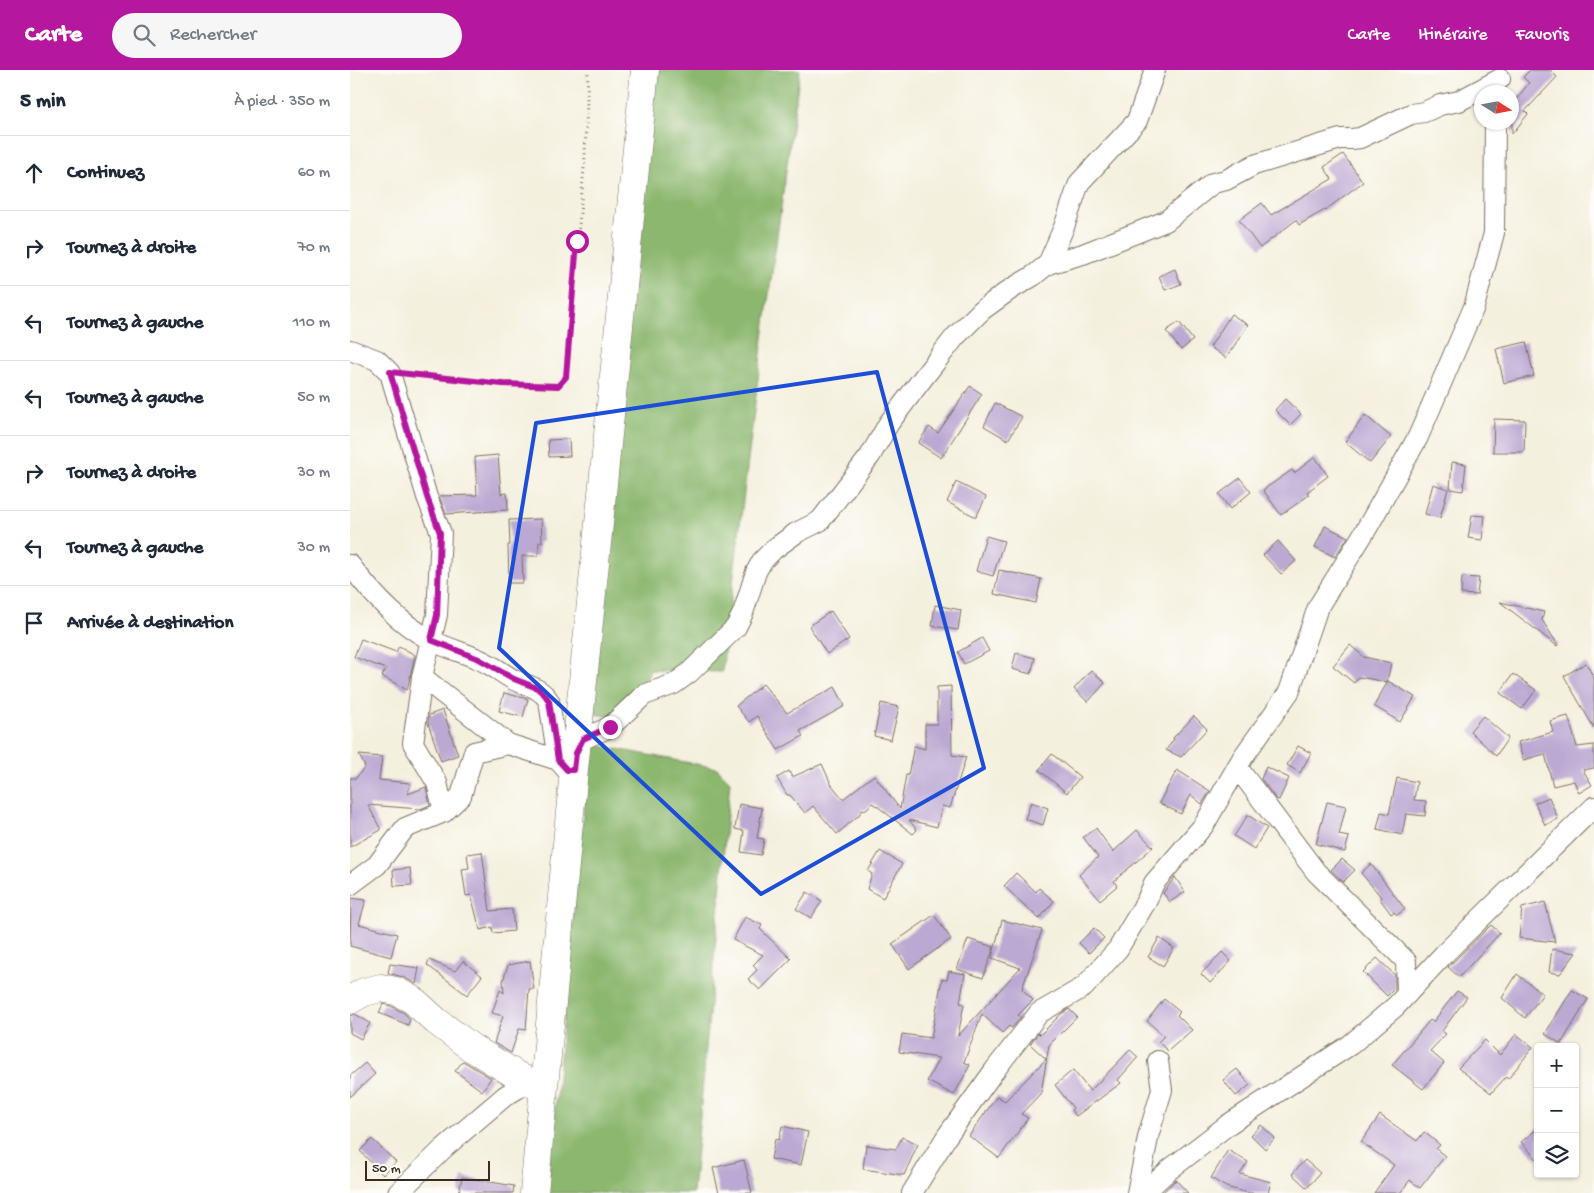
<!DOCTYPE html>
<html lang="fr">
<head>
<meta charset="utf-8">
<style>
  :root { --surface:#fff; --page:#f6f6f7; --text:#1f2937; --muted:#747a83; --line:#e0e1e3; --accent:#b5179e }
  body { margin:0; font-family:"Gochi Hand",sans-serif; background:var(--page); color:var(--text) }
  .controls { position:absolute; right:15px; bottom:15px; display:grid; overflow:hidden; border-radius:5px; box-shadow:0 1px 4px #0004 }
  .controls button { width:45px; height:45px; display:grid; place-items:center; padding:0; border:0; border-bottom:1px solid var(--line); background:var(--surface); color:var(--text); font:25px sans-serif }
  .compass { position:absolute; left:1124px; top:15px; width:45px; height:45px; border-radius:50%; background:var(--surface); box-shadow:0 1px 4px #0004; rotate:101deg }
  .scale { position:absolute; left:15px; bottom:12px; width:125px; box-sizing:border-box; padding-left:5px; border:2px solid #3b2a1e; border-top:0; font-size:14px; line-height:18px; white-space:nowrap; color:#3b2a1e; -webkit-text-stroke:4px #fdfcf7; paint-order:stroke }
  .stop { position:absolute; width:15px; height:15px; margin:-11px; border:4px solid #b5179e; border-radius:50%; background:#fff }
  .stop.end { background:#b5179e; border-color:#fff; box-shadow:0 1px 5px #0008 }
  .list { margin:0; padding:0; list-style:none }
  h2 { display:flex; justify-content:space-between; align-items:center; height:65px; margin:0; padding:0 20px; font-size:21px }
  h2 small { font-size:16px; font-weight:400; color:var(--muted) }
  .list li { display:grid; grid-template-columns:32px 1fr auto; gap:15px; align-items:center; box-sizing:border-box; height:75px; padding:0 20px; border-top:1px solid var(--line) }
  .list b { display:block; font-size:19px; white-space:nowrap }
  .list em { font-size:16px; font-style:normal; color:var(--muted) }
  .icon { flex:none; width:28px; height:28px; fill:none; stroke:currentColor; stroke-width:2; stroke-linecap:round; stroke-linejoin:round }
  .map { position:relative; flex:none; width:1244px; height:1123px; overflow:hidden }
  header { display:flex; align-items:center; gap:30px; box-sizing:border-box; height:70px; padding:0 25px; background:var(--accent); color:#fff }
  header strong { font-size:24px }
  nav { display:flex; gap:28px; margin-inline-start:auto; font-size:18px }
  .search { width:350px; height:45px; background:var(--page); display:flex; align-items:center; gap:12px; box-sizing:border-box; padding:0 18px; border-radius:28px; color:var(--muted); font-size:19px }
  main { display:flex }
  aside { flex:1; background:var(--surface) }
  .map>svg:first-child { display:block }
  .forest { fill:#8bb76e; stroke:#637046 }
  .building { fill:#bca9d3 }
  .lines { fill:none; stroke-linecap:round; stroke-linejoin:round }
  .street-casing { stroke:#7c6f61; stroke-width:22 }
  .secondary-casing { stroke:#7c6f61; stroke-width:29 }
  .primary-casing { stroke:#7c6f61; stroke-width:29 }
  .path { stroke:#7c6f61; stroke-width:3; stroke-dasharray:1 4; stroke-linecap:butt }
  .street { stroke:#fff; stroke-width:20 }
  .secondary { stroke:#fff; stroke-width:28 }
  .primary { stroke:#fff; stroke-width:28 }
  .route { stroke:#b5179e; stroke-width:6 }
  .marked { fill:none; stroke:#1d4ed8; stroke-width:4; stroke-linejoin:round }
</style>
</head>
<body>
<header>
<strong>Carte</strong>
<div class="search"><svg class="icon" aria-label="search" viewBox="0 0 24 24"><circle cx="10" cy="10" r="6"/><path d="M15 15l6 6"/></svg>Rechercher</div>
<nav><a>Carte</a><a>Itinéraire</a><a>Favoris</a></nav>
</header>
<main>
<aside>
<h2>5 min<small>À pied · 350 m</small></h2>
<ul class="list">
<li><svg class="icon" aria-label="ahead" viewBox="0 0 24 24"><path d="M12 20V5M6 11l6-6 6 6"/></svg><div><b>Continuez</b></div><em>60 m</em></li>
<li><svg class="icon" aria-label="right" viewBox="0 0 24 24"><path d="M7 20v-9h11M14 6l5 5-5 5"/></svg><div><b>Tournez à droite</b></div><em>70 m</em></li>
<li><svg class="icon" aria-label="left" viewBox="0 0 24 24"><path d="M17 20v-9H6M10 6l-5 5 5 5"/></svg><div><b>Tournez à gauche</b></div><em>110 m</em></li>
<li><svg class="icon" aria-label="left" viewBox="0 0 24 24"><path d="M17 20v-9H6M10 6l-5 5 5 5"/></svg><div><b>Tournez à gauche</b></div><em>50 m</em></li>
<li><svg class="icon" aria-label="right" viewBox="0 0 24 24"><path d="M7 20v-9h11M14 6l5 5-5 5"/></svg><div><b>Tournez à droite</b></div><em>30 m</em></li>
<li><svg class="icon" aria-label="left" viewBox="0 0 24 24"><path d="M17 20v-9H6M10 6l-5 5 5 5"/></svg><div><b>Tournez à gauche</b></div><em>30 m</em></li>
<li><svg class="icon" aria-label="arrive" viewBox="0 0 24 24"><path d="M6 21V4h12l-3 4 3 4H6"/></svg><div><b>Arrivée à destination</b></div></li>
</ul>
</aside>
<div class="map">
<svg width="1244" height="1123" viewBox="0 0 1244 1123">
  <rect width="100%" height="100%" fill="#fdfcf7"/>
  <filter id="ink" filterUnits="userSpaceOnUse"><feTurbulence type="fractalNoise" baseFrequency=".02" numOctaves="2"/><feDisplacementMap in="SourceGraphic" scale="10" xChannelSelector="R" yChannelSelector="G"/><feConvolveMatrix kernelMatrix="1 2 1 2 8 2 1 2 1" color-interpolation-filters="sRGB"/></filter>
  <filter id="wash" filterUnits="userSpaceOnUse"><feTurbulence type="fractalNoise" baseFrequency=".0096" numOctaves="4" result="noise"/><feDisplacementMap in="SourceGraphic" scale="20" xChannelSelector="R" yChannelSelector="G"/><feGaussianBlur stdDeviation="1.12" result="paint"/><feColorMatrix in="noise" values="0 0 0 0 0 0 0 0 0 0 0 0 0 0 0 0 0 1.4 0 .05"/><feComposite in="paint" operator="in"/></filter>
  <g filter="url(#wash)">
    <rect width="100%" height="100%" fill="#f4f0de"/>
    <g class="forest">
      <path d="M 305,0 L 450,0 L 413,268 L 372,602 L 300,600 L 283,649 L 242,644 Z"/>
      <path d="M 240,674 L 367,698 L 380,711 L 343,1123 L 197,1123 Z"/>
    </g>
    <g id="blocks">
      <g class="building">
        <path d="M 1180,0 L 1200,0 L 1207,7 L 1175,41 L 1178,44 L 1162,64 L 1162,30 L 1164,32 L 1179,13 L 1173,7 Z"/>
        <path d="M 993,84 L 1013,112 L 978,138 L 949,155 L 946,150 L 910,178 L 889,150 L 912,133 L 921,145 L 982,109 L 974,97 Z"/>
        <path d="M 825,199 L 831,214 L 815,220 L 809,206 Z"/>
        <path d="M 881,244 L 898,255 L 876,288 L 860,277 Z"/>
        <path d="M 829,252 L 843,270 L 831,280 L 816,261 Z"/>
        <path d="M 1176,272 L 1184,306 L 1154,313 L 1146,279 Z"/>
        <path d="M 620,316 L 632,324 L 591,388 L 568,373 L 579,357 L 588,363 Z"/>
        <path d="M 935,329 L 951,344 L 940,355 L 925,340 Z"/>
        <path d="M 645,333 L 672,347 L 658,370 L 634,356 Z"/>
        <path d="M 1015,345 L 1041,367 L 1020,393 L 995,372 Z"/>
        <path d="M 1144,349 L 1175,350 L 1174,382 L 1143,382 Z"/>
        <path d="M 219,369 L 220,386 L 199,387 L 198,370 Z"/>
        <path d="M 148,385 L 151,424 L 157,423 L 158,440 L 96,444 L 89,426 L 127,425 L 125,387 Z"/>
        <path d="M 965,387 L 978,406 L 957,422 L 959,425 L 931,445 L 913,420 L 942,400 L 944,403 Z"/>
        <path d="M 1102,392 L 1116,394 L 1113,421 L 1100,419 Z"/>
        <path d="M 890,408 L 901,422 L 880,439 L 869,424 Z"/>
        <path d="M 606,412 L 636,427 L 626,447 L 597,432 Z"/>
        <path d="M 1083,414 L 1098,419 L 1090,448 L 1075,444 Z"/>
        <path d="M 1122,445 L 1135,446 L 1132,470 L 1118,468 Z"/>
        <path d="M 191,449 L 192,472 L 189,472 L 188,486 L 172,486 L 173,513 L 159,513 L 158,475 L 160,475 L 159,450 Z"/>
        <path d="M 975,456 L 998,467 L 985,487 L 965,477 Z"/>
        <path d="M 636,466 L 654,471 L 643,506 L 626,501 Z"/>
        <path d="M 928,471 L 946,491 L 931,504 L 913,485 Z"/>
        <path d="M 649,500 L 691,509 L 686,533 L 644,524 Z"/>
        <path d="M 1112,507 L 1129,508 L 1127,525 L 1111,524 Z"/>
        <path d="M 1150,532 L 1194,542 L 1192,550 L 1208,575 L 1207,576 Z"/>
        <path d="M 585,535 L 611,540 L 608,560 L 582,556 Z"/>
        <path d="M 481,541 L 499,569 L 477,584 L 459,556 Z"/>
        <path d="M 632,568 L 639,581 L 614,594 L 608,582 Z"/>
        <path d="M 11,569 L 46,582 L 49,576 L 65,585 L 57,620 L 32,606 L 36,599 L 4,587 Z"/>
        <path d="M 1000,575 L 1014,587 L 1041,593 L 1037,612 L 1009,607 L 1004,613 L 983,596 Z"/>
        <path d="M 666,583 L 685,588 L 681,604 L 662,599 Z"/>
        <path d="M 1236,593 L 1244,608 L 1244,658 L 1214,606 Z"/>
        <path d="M 741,600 L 755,613 L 738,632 L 724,619 Z"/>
        <path d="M 1163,604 L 1186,620 L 1172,639 L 1150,623 Z"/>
        <path d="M 1038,611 L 1065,627 L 1050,652 L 1024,636 Z"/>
        <path d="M 413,614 L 437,643 L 485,617 L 495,636 L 450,661 L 453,666 L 428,680 L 407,646 L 399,652 L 386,636 Z"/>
        <path d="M 601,616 L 602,685 L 616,687 L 600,738 L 592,736 L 587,757 L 559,750 L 567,760 L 563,764 L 523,733 L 515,740 L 512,739 L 509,745 L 487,764 L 463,736 L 455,743 L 440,725 L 437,725 L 427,708 L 439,701 L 442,707 L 472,694 L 481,714 L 493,729 L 524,705 L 550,739 L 556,705 L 558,705 L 564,676 L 575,679 L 575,654 L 587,654 L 587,617 Z"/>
        <path d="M 154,623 L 178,629 L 173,647 L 149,641 Z"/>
        <path d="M 531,633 L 549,637 L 541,670 L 524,666 Z"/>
        <path d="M 93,640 L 108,685 L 91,691 L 78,653 L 79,645 Z"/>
        <path d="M 844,646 L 857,659 L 831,687 L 816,680 L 824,669 L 823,668 Z"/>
        <path d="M 1133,646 L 1158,668 L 1146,686 L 1120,661 Z"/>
        <path d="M 1218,646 L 1227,677 L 1244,675 L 1244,698 L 1233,700 L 1242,715 L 1229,723 L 1224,711 L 1203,716 L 1195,684 L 1173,690 L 1168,672 L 1203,662 L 1200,651 Z"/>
        <path d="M 948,676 L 961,683 L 950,703 L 937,695 Z"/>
        <path d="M 702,684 L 730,707 L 717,723 L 689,700 Z"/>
        <path d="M 9,685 L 32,687 L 29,710 L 60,713 L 58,724 L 76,717 L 80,735 L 70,739 L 18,735 L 31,760 L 0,777 L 0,708 L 6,708 L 15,697 Z"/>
        <path d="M 916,697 L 939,708 L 929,730 L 926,729 L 911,709 Z"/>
        <path d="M 827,700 L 860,721 L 852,734 L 841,725 L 831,744 L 809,733 Z"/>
        <path d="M 1047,708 L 1067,712 L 1064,730 L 1076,731 L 1075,746 L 1056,744 L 1052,765 L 1027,759 L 1031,742 L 1039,744 Z"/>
        <path d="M 1199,727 L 1208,749 L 1195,755 L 1185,733 Z"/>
        <path d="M 681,732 L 698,738 L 693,755 L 675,749 Z"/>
        <path d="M 977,732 L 996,736 L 989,765 L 999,767 L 995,782 L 966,774 Z"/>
        <path d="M 389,734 L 412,738 L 407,768 L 414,769 L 411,785 L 391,782 L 394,761 L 385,759 Z"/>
        <path d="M 898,745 L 917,758 L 904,779 L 884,766 Z"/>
        <path d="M 746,758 L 763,782 L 787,760 L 803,777 L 764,811 L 767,816 L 750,830 L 729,805 L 748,787 L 733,767 Z"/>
        <path d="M 530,781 L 552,794 L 533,828 L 517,819 L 522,804 L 518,801 Z"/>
        <path d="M 132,782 L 140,841 L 162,839 L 164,861 L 143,863 L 142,857 L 130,860 L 121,825 L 116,826 L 112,799 L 119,798 L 117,784 Z"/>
        <path d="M 992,789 L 1005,800 L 993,812 L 981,800 Z"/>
        <path d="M 1021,794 L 1055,839 L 1047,845 L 1044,842 L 1041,844 L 1030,829 L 1032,828 L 1011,803 Z"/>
        <path d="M 60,798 L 62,815 L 44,816 L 43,800 Z"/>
        <path d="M 666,803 L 686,822 L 689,818 L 704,831 L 689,849 L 654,816 Z"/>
        <path d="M 825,807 L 835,822 L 820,832 L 813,823 Z"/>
        <path d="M 457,822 L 472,831 L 461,848 L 446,839 Z"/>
        <path d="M 1,828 L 16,830 L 9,854 L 47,864 L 41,887 L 0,876 Z"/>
        <path d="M 1195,832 L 1205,872 L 1169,868 L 1172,838 Z"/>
        <path d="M 584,845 L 601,869 L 559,899 L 542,874 Z"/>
        <path d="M 395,847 L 412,855 L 410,859 L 441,889 L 410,920 L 398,909 L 407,900 L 403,895 L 413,885 L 383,870 Z"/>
        <path d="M 652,850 L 692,860 L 672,919 L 683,930 L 668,945 L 671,947 L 662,958 L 659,956 L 652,963 L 632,944 L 614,992 L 620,995 L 604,1025 L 577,1011 L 589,988 L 549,982 L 552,964 L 581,968 L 592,909 L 597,910 L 599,901 L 615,904 L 610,933 L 614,934 L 608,966 L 670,898 L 642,888 Z"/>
        <path d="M 1141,855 L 1150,863 L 1109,907 L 1098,897 Z"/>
        <path d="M 744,858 L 754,868 L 739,883 L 729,873 Z"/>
        <path d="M 809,868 L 824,878 L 813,896 L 798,887 Z"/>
        <path d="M 618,869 L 644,877 L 633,908 L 607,899 Z"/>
        <path d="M 1202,879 L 1226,883 L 1210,904 L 1199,902 Z"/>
        <path d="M 872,882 L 881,891 L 860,913 L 851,904 Z"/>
        <path d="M 1027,888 L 1045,905 L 1045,918 L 1037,926 L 1013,902 Z"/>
        <path d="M 79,890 L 105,901 L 113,891 L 132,906 L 117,925 L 77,895 Z"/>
        <path d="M 180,891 L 184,919 L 179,919 L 176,960 L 169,959 L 161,983 L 144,973 L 153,946 L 142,943 L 150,920 L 154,923 L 153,911 L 158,895 Z"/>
        <path d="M 40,894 L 69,898 L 66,914 L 53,907 L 38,903 Z"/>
        <path d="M 1167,904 L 1193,924 L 1175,948 L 1152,928 Z"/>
        <path d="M 1222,920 L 1238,929 L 1211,974 L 1195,964 Z"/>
        <path d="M 1107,921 L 1117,927 L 1092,961 L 1096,964 L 1080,981 L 1094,993 L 1073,1019 L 1042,995 L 1080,950 L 1083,952 Z"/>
        <path d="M 814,929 L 830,942 L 827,945 L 842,960 L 818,981 L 808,972 L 814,966 L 797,951 Z"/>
        <path d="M 33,934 L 41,936 L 54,943 L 60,949 L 58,955 L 29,943 Z"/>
        <path d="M 719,939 L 727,947 L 699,975 L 691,1023 L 671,1044 L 678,1048 L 649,1088 L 619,1066 L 647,1026 L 655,1031 L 696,989 L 680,974 L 688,963 L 690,965 L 711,944 Z"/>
        <path d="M 5,944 L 20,953 L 11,969 L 0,963 L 0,946 Z"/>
        <path d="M 1166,964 L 1183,977 L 1158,1009 L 1156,1007 L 1141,1023 L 1108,998 L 1135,970 L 1150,985 Z"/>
        <path d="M 780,980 L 788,987 L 768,1010 L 771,1013 L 726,1046 L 721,1040 L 723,1038 L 705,1015 L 723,1000 L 740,1021 Z"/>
        <path d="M 113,991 L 141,1008 L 132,1021 L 105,1001 Z"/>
        <path d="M 15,993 L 25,1004 L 0,1027 L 0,1006 Z"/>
        <path d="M 887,999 L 900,1015 L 886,1026 L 873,1010 Z"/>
        <path d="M 1030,1045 L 1067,1071 L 1074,1062 L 1090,1075 L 1086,1079 L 1095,1086 L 1070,1118 L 1060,1110 L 1050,1123 L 1024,1123 L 1044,1095 L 1011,1072 Z"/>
        <path d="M 911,1055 L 925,1068 L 915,1079 L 901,1065 Z"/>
        <path d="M 432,1056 L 458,1062 L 451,1095 L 421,1089 L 425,1069 L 429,1070 Z"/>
        <path d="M 1188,1058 L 1188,1090 L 1171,1072 Z"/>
        <path d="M 552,1067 L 568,1074 L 554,1105 L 513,1099 L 516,1075 L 546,1079 Z"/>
        <path d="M 22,1069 L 46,1092 L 33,1105 L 10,1081 Z"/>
        <path d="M 878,1080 L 898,1092 L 890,1104 L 921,1112 L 918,1123 L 898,1123 L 876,1117 L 861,1108 Z"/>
        <path d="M 394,1090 L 402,1123 L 369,1123 L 363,1098 Z"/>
        <path d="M 955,1090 L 970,1103 L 957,1118 L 942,1104 Z"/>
        <path d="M 112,1107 L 164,1116 L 163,1123 L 109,1123 Z"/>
        <path d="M 826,1110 L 838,1123 L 812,1123 Z"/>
      </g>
    </g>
  </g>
  <g filter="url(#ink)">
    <use href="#blocks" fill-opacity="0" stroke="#7c6f61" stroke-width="1"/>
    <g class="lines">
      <g class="street-casing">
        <g id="street">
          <path d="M 698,194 L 714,157 L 729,113 L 787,51 L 805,0"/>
          <path d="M 0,280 L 27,290 L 40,303 L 77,427 L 91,463 L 87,545 L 72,607 L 63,673 L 87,713 L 94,742"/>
          <path d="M 0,495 C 22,524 48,553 81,570 C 96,578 112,582 128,589 C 141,594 152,603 164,610 C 178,616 190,617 199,631 L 208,690"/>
          <path d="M 72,607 L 158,674 L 208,690 L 216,699"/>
          <path d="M 226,683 L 233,669 L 260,657 L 294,625 L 324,614 L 339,603 L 386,557 L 393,543 L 406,502 L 412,491 L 424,479 L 446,463 L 470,451 L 520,386 L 539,353 L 573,308 L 605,267 L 632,240 L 661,219 L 683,206 L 698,194 L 733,184 L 816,151 L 863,113 L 876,110 L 904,95 L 990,69 L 1002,69 L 1010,68 L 1061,44 L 1074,42 L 1090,35 L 1109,31 L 1150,9"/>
          <path d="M 887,697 L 966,802 L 1056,891 L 1057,924"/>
          <path d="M 0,815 L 27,795 L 55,758 L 94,742 L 111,726 L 124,682 L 158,674"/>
          <path d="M 48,1123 L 94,1078 L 155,1026 L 178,1012"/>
          <path d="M 562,1123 L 597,1066 L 644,1001 L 689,943 L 734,917 L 768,879 L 797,830 L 804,813 L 854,755 L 893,687 L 939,622 L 968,537 L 1017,458 L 1068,367 L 1124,237 L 1144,163 L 1145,52"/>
          <path d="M 787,1123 L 799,1063 L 812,1020 L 808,991"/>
          <path d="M 794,1123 L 819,1100 L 879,1054 L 1000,975 L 1046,936 L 1094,884 L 1244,737"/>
        </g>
      </g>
      <g class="secondary-casing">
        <path id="secondary" d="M 0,930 L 14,922 L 31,918 L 46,921 L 63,930 L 86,951 L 122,978 L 178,1012 L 194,1011"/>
      </g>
      <g class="primary-casing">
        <path id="primary" d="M 184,1123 L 224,700 L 295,0"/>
      </g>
      <path class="path" d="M 59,304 L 153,315 L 207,316 L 216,307 L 235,86 L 238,0"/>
      <use href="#street" class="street"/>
      <use href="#secondary" class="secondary"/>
      <use href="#primary" class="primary"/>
    </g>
  </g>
  <g class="lines" filter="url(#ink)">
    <path class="route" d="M 227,171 L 216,307 L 208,316 L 153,314 L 40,302 L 77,427 L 90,463 L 87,545 L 81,570 L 129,589 L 164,609 L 187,618 L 195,625 L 199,631 L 208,690 L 217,700 L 224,700 L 226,683 L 233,669 L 260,657"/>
  </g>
  <path class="marked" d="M 527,302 L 634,698 L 411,824 L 149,578 L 186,353 Z"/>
</svg>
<div class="controls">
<button>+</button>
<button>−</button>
<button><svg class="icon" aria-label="layers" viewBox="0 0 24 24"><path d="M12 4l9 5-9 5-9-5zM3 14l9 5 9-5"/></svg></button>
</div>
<svg class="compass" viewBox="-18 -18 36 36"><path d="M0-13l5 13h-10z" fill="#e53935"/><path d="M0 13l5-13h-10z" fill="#747a83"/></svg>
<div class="scale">50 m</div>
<div class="stop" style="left:227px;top:171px"></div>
<div class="stop end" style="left:260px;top:657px"></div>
</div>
</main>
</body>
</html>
